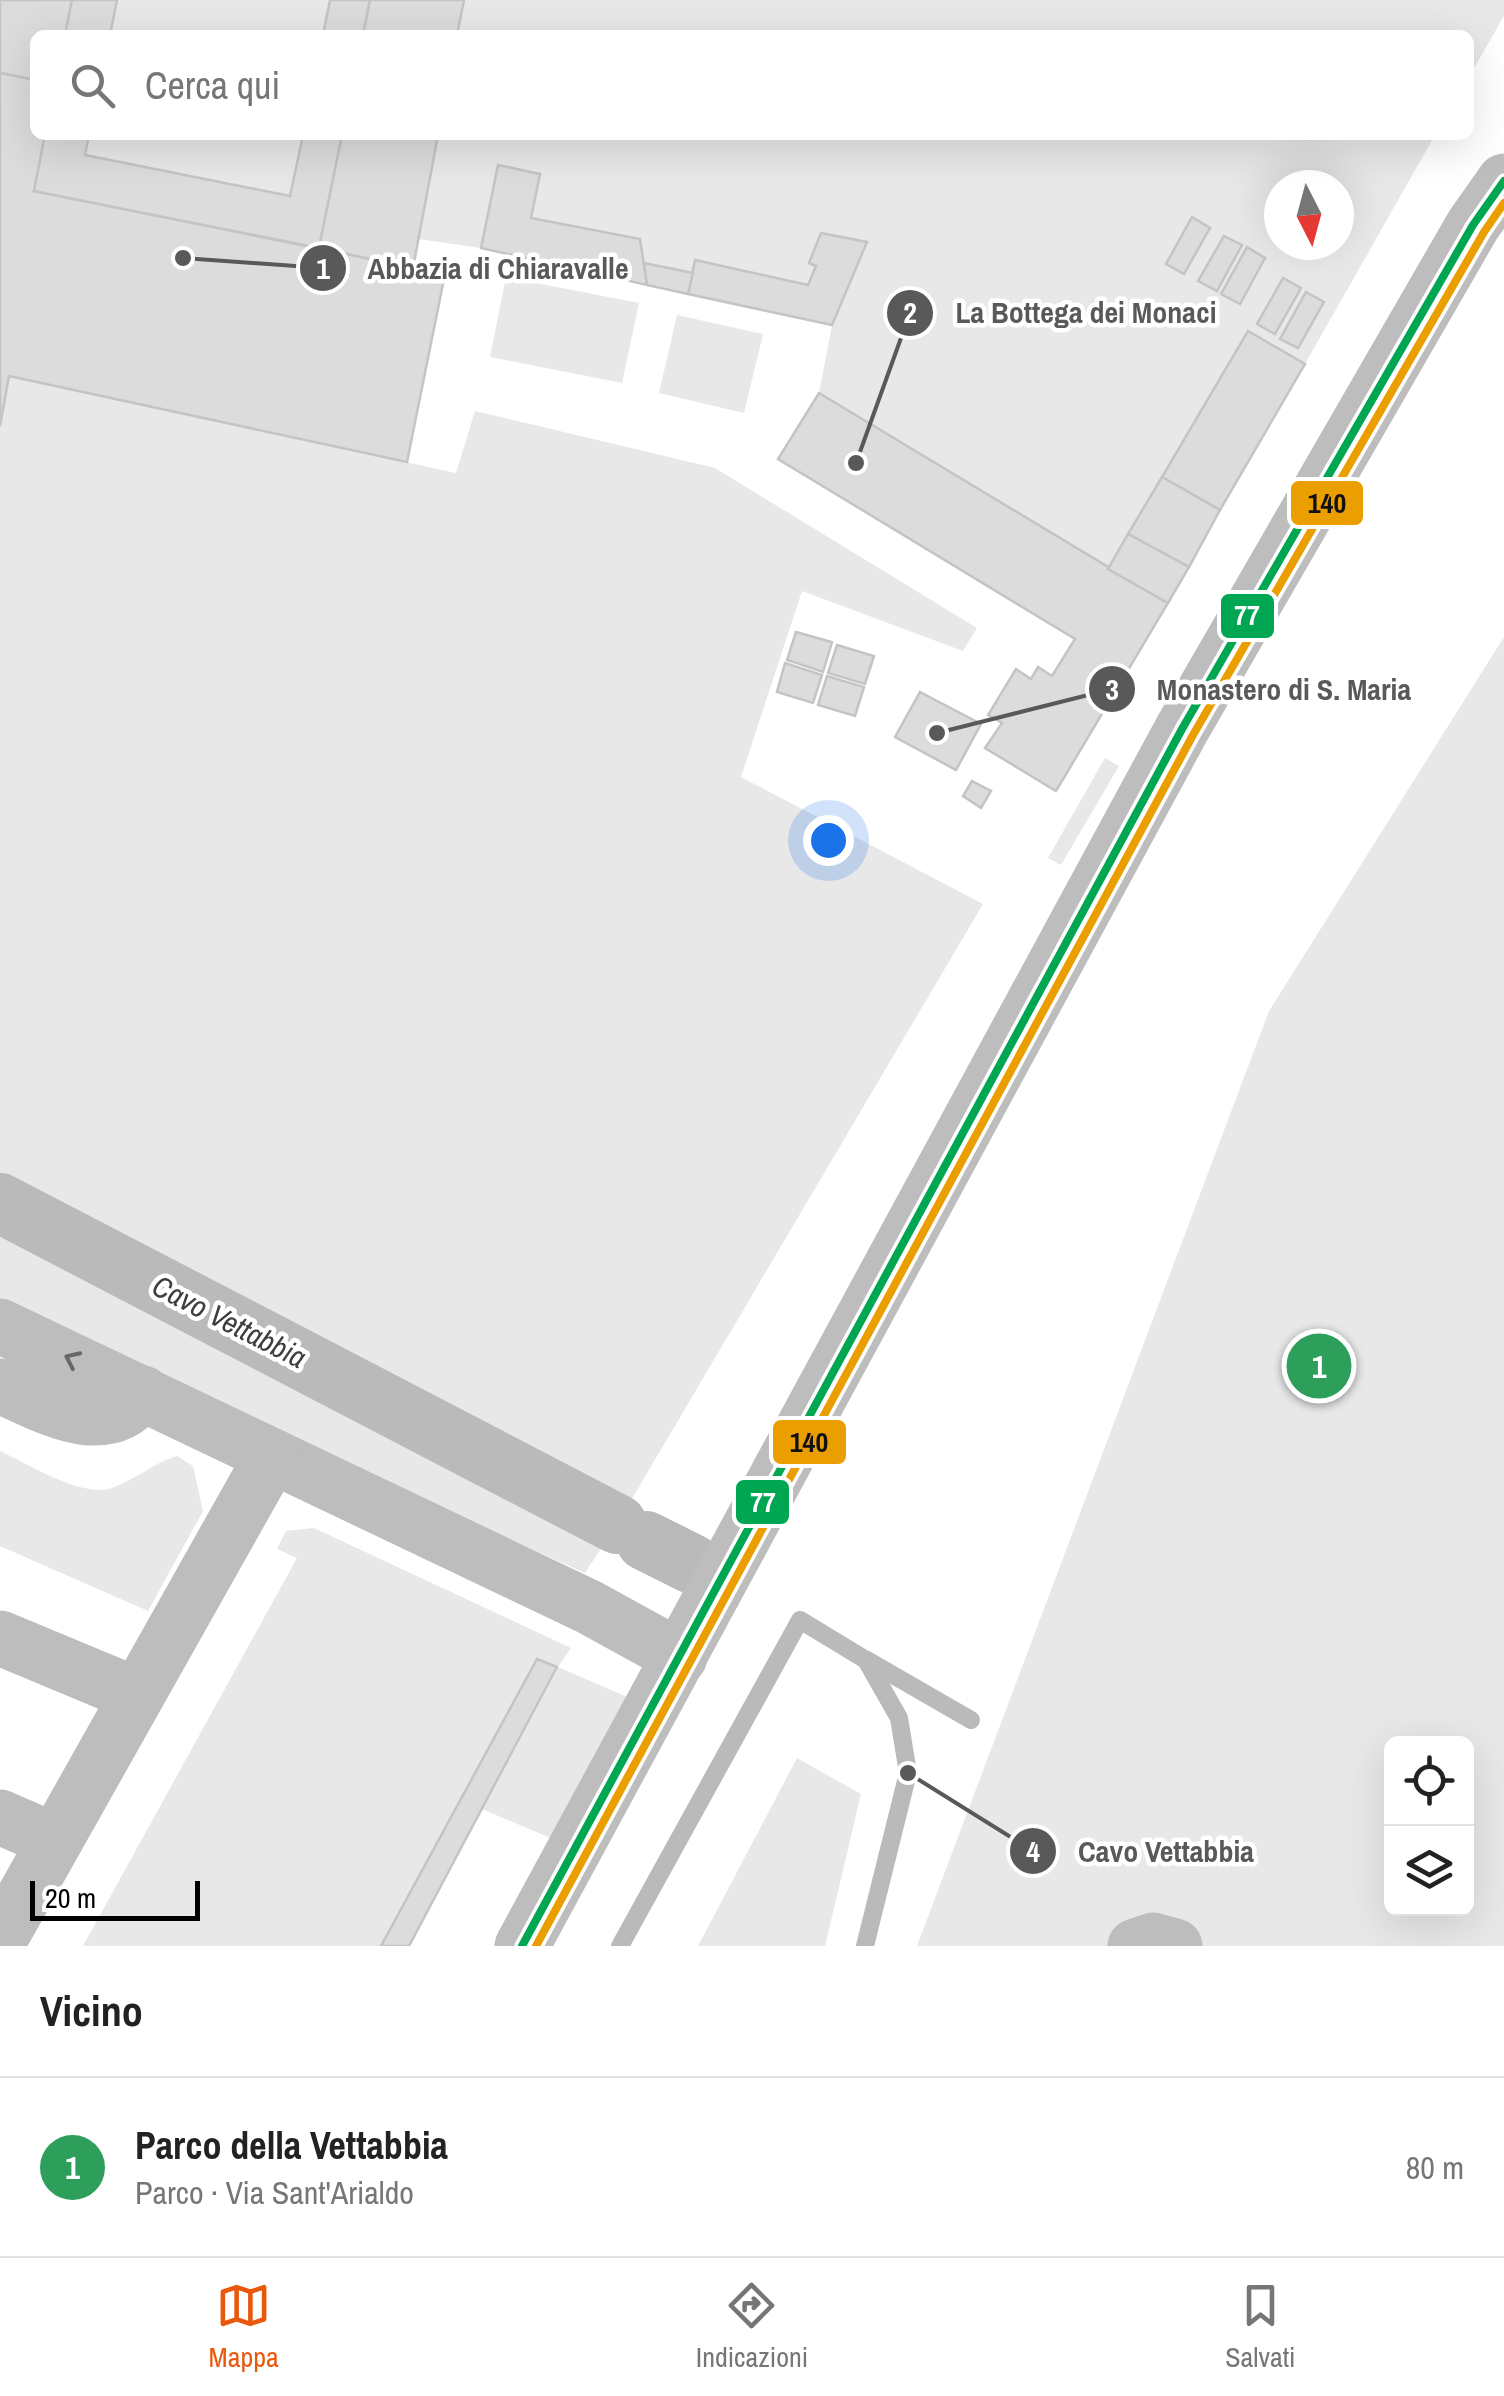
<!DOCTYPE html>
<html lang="it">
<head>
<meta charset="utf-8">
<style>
  :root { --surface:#fff; --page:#f6f6f6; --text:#222; --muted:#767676; --line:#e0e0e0; --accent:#ea580c }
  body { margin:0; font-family:"Archivo Narrow",sans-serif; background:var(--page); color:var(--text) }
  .controls { position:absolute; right:30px; bottom:30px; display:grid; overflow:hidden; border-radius:15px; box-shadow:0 10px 40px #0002 }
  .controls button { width:90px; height:90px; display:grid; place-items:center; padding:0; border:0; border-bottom:2px solid var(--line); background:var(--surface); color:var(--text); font:50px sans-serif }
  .compass { position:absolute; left:1264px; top:170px; width:90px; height:90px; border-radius:50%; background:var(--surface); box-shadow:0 10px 40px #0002; rotate:174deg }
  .scale { position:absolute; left:30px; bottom:25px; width:170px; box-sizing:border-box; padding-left:10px; border:5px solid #000; border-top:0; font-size:28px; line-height:35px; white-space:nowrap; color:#000; -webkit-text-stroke:8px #fff; paint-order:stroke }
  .you { position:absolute; left:828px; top:840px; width:35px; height:35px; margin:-25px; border:8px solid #fff; border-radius:50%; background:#1a73e8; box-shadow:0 0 0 15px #1a73e833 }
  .badge { display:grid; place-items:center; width:65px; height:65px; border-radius:50%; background:var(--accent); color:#fff; font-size:32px; font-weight:700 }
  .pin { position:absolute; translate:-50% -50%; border:5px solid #fff; box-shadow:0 2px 10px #0006 }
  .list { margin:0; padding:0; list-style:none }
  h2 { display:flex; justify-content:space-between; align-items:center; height:130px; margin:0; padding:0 40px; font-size:42px }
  h2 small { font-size:32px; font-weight:400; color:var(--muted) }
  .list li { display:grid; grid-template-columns:65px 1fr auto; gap:30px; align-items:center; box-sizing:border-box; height:180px; padding:0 40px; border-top:2px solid var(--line) }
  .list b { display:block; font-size:38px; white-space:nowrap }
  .list p { margin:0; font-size:32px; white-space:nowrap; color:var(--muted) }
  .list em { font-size:32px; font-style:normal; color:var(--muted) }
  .icon { flex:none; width:55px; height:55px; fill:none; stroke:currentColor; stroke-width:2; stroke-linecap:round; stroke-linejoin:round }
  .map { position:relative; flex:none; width:1504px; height:1946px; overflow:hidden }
  .search { position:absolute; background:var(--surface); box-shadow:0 10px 40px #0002; left:30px; right:30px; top:30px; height:110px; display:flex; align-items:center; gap:25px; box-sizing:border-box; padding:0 35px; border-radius:15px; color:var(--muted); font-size:38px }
  .sheet { height:310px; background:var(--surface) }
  nav { display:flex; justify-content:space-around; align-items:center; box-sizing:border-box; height:140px; border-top:2px solid var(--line); background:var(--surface); font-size:28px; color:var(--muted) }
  nav a { display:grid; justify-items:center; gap:5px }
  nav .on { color:var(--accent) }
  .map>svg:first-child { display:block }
  .green { fill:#e8e8e8; fill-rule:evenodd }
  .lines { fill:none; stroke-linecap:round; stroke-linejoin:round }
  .stream { stroke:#bababa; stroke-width:18 }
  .canal { stroke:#bababa; stroke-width:60 }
  .building { fill:#dcdcdc; stroke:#c4c4c4; stroke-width:2.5 }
  .minor { stroke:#bdbdbd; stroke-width:55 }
  .bus-1-casing { stroke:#fff; stroke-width:15 }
  .bus-2-casing { stroke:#fff; stroke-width:15 }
  .bus-1 { stroke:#00a651; stroke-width:8 }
  .bus-2 { stroke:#eb9e00; stroke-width:8 }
  .oneway { stroke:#686868 }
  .labels { text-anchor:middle; stroke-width:9; stroke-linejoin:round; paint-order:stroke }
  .water-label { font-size:30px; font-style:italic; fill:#3e3e3e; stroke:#fff }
  .leader { fill:none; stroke:#595959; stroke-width:4 }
  .callout-dot { fill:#595959; stroke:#fff; stroke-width:4 }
  .mark-label { font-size:30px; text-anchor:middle; font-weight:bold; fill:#fff }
  .callout-label { font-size:30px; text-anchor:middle; font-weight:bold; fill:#595959; stroke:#fff; stroke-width:9; stroke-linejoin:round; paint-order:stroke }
  .line-badge { stroke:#fff; stroke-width:4 }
  .badge-label { font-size:28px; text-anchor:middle; font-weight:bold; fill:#fff }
  .pale-badge-label { font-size:28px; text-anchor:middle; font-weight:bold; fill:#111 }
</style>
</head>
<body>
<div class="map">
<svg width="1504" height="1946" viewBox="0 0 1504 1946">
  <rect width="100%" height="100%" fill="#fff"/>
  <g class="green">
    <path d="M 117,0 L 330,0 L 323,35 L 110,35 Z"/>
    <path d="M 464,0 L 1504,0 L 1504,16 L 1469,77 L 1469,35 L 457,35 Z"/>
    <path d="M 89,135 L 303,135 L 290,196 L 85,155 Z"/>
    <path d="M 438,135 L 1435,135 L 1305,364 L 1247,331 L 1108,569 L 819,393 L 832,325 L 866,242 L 821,233 L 809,263 L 816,266 L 808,285 L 696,260 L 693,273 L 644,263 L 639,239 L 531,218 L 540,174 L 499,165 L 481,248 L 418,239 ZM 1279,185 L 1339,185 L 1339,245 L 1279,245 Z"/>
    <path d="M 506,277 L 639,303 L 622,383 L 490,357 Z"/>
    <path d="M 677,315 L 763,334 L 744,413 L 659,393 Z"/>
    <path d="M 9,376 L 456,473 L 475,411 L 715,468 L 977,628 L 963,651 L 802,591 L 741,777 L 983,904 L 617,1524 L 585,1573 L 0,1310 L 0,426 Z"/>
    <path d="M 1504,637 L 1504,1946 L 917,1946 L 1269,1011 ZM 1392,1744 L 1466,1744 L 1466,1908 L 1392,1908 Z"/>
    <path d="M 1105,758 L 1119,766 L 1061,865 L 1048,858 Z"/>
    <path d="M 0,1451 C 29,1464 80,1498 112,1488 C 135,1480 153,1463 177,1456 L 193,1466 L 203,1511 L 148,1611 L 0,1546 Z"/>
    <path d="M 314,1528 L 571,1648 L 558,1667 L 632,1699 L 555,1840 L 482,1809 L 557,1667 L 537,1660 L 381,1946 L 83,1946 L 297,1558 L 277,1549 L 286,1531 Z"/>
    <path d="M 797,1758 L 861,1794 L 825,1946 L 698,1946 Z"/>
  </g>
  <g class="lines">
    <g class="stream">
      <path d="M 867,1660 L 971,1720"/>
      <path d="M 620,1946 L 800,1620 L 866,1660 L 899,1718 L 908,1773 L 865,1946"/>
    </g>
    <g class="canal">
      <path d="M 0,1203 L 617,1524"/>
      <path d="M 646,1541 L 692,1564"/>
    </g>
  </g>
  <g class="building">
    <path d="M 0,0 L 72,0 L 65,35 L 35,35 L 35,80 L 0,73 Z"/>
    <path d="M 72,0 L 117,0 L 110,35 L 65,35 Z"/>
    <path d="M 330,0 L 370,0 L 363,35 L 323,35 Z"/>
    <path d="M 370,0 L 464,0 L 457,35 L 363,35 Z"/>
    <path d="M 0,73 L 35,80 L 35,135 L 45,135 L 34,191 L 445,274 L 407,462 L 9,376 L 0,426 Z"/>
    <path d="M 45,135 L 89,135 L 85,155 L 290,196 L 303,135 L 342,135 L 319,248 L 34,191 Z"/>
    <path d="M 342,135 L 438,135 L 413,268 L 319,248 Z"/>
    <path d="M 498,165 L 540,174 L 531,218 L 640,239 L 647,285 L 481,248 Z"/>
    <path d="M 1192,217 L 1210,228 L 1184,274 L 1166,264 Z"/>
    <path d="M 821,233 L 867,242 L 832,325 L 688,294 L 695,260 L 808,285 L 816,266 L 809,263 Z"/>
    <path d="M 1224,236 L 1242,245 L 1217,291 L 1198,281 Z"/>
    <path d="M 1247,247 L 1265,258 L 1240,304 L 1221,294 Z"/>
    <path d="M 644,263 L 693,273 L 688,294 L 647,285 Z"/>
    <path d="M 1283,278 L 1301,288 L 1275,334 L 1257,324 Z"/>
    <path d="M 1306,292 L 1324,302 L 1298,348 L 1280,339 Z"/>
    <path d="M 1248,331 L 1305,364 L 1220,510 L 1162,477 Z"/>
    <path d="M 819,393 L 1168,603 L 1056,791 L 985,748 L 1002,723 L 988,715 L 1016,669 L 1031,679 L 1038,667 L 1052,676 L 1075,639 L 778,459 Z"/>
    <path d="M 1162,477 L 1220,510 L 1189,567 L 1128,534 Z"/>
    <path d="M 1128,534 L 1189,567 L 1168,603 L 1108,569 Z"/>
    <path d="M 796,632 L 832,642 L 823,672 L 787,660 Z"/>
    <path d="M 837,645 L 874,656 L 865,684 L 828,673 Z"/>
    <path d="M 785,663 L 822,675 L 813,703 L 777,692 Z"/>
    <path d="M 827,676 L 864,687 L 855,716 L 818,705 Z"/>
    <path d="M 920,692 L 981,724 L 956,770 L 895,737 Z"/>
    <path d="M 972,781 L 991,791 L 981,808 L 963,796 Z"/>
    <path d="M 537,1659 L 557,1667 L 409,1946 L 381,1946 Z"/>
  </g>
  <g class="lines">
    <g class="minor">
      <path d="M 0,1326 L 589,1607 L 680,1657"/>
      <path d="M 0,1386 C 46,1406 105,1443 143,1393"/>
      <path d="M 0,1638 L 137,1695"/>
      <path d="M 0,1817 L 55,1841"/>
      <path d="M 0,1939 L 272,1456"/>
      <path d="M 522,1946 L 1182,729 L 1473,225 L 1504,181"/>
      <path d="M 1135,1946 L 1153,1940 L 1175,1946"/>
    </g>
    <g class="bus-1-casing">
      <path id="bus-1" d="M 522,1946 L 1182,729 L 1473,225 L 1504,181"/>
    </g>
    <g class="bus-2-casing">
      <path id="bus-2" d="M 536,1946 L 1193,735 L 1484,232 L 1504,203"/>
    </g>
    <use href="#bus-1" class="bus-1"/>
    <use href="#bus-2" class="bus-2"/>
  </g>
  <defs><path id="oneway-chevron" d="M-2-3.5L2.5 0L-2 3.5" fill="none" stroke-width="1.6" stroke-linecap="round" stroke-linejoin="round" transform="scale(2.5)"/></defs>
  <use class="oneway" href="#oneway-chevron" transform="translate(72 1359) rotate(-155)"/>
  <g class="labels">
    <g class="water-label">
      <text transform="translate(229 1322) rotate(27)" y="10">Cavo Vettabbia</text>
    </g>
  </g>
  <path class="leader" d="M183 258L323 268M856 463L910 313M937 733L1112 689M908 1773L1033 1851"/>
  <g class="callout-dot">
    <circle cx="183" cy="258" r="10"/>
    <circle cx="856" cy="463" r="10"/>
    <circle cx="937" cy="733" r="10"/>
    <circle cx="908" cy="1773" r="10"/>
    <circle cx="323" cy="268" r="25"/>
    <circle cx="910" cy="313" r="25"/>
    <circle cx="1112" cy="689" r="25"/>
    <circle cx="1033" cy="1851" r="25"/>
  </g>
  <g class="mark-label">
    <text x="323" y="279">1</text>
    <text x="910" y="323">2</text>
    <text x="1112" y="700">3</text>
    <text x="1033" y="1862">4</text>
  </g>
  <g class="callout-label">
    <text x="498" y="279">Abbazia di Chiaravalle</text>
    <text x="1086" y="323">La Bottega dei Monaci</text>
    <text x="1284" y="700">Monastero di S. Maria</text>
    <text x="1166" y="1862">Cavo Vettabbia</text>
  </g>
  <g class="line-badge">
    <rect x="1289" y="479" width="76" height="48" rx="10" fill="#eb9e00"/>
    <rect x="1219" y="592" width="57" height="48" rx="10" fill="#00a651"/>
    <rect x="771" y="1418" width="77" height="48" rx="10" fill="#eb9e00"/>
    <rect x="734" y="1478" width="57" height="48" rx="10" fill="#00a651"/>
  </g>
  <g class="badge-label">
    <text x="1247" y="625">77</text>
    <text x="763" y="1512">77</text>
  </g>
  <g class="pale-badge-label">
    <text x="1327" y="513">140</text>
    <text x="809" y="1452">140</text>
  </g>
</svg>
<div class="controls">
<button><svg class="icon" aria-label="locate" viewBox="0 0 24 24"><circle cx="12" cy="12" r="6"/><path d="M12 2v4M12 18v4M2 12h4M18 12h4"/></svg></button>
<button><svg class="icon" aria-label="layers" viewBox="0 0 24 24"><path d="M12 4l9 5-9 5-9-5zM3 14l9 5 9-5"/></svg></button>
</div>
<svg class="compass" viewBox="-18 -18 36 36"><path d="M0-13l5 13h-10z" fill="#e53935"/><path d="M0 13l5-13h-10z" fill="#767676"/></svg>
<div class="scale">20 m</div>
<div class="you"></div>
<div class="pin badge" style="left:1319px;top:1366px;background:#2e9e5b">1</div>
<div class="search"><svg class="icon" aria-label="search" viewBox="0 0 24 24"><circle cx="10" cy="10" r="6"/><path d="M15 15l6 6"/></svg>Cerca qui</div>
</div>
<section class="sheet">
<h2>Vicino<small></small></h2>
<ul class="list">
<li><span class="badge" style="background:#2e9e5b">1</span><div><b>Parco della Vettabbia</b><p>Parco · Via Sant'Arialdo</p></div><em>80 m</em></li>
</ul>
</section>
<nav>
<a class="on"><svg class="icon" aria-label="map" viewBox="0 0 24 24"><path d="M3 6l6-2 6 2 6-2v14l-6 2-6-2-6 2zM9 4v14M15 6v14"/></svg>Mappa</a>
<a><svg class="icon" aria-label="directions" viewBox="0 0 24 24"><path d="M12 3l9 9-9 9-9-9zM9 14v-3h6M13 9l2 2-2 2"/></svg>Indicazioni</a>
<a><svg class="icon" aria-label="saved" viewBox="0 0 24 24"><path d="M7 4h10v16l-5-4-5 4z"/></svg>Salvati</a>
</nav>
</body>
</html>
